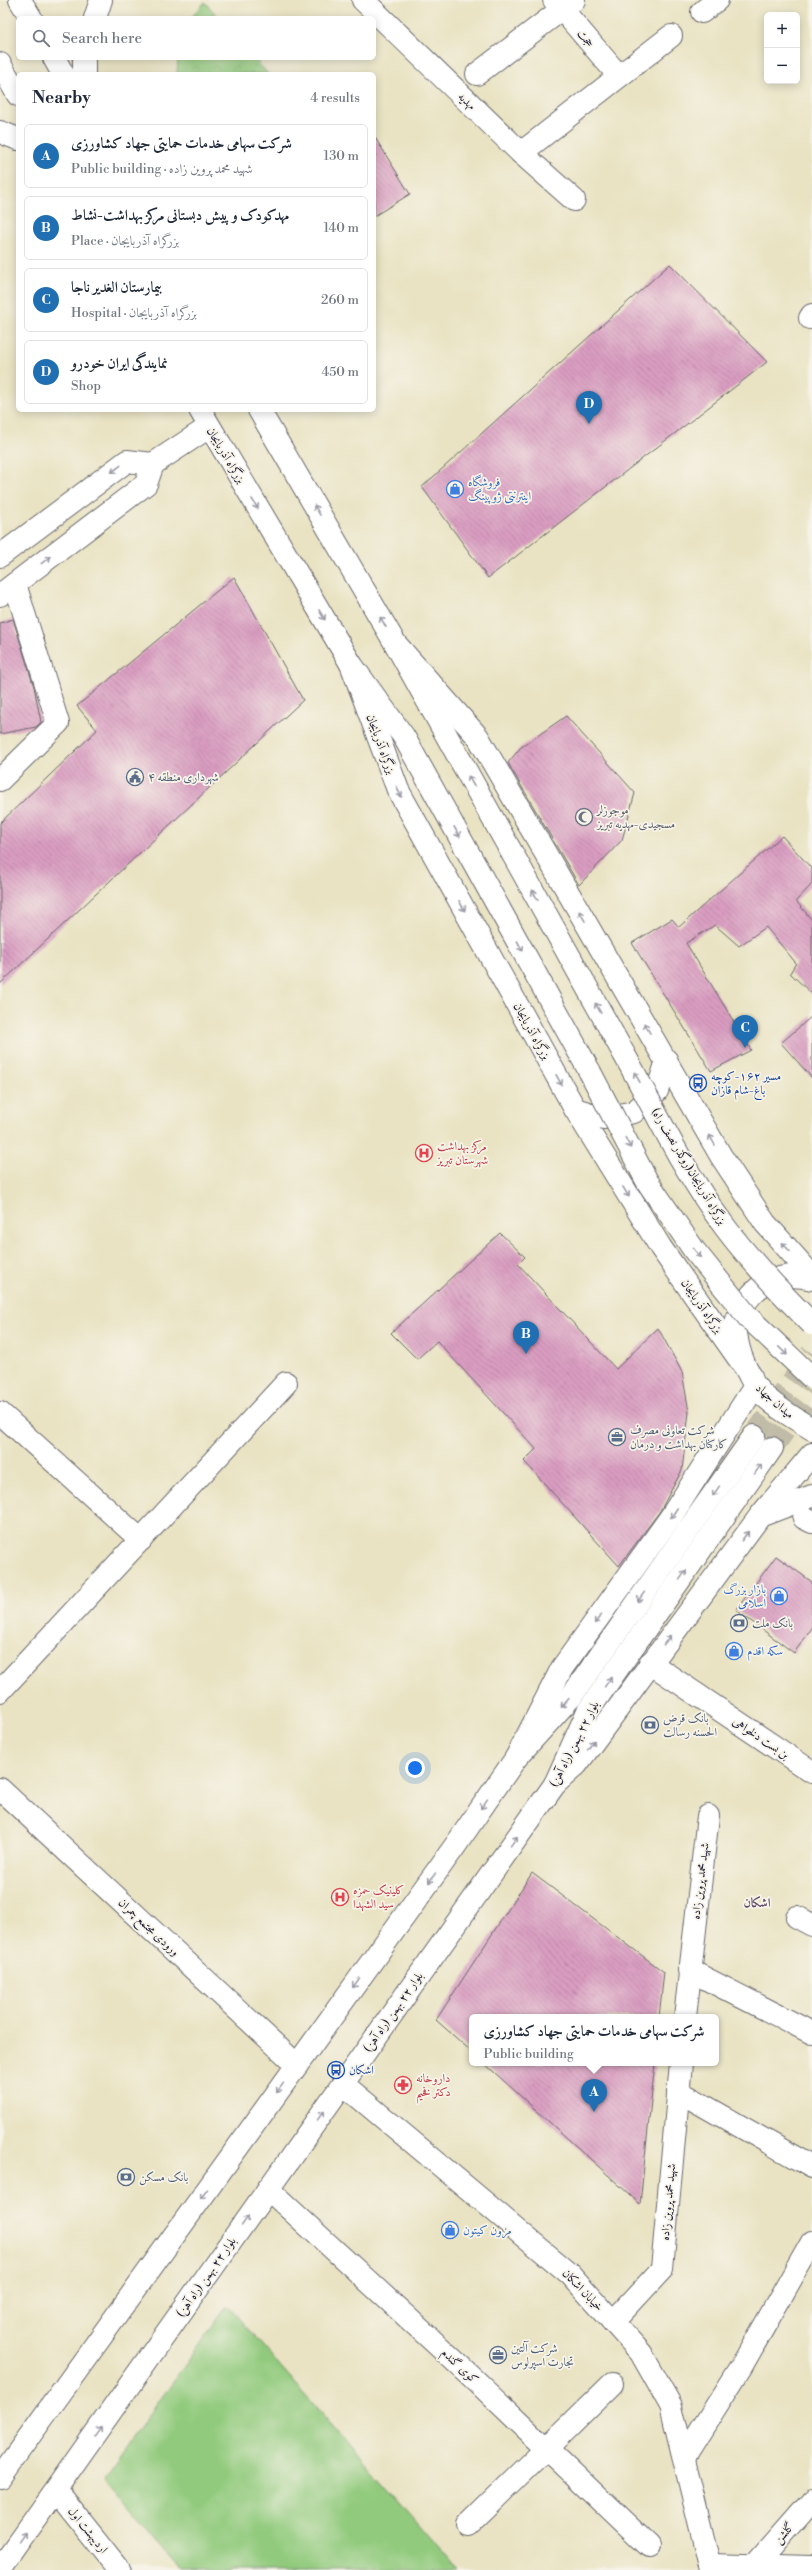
<!DOCTYPE html>
<html lang="en">
<head>
<meta charset="utf-8">
<style>
  :root { --surface:#fff; --page:#f6f6f7; --text:#1f2937; --muted:#747a83; --line:#e0e1e3; --accent:#1f6fb2 }
  body { margin:0; font-family:"Libre Bodoni",Amiri,serif; background:var(--page); color:var(--text) }
  .controls { position:absolute; right:12px; top:12px; display:grid; overflow:hidden; border-radius:6px; box-shadow:0 2px 10px #0003 }
  .controls button { width:36px; height:36px; display:grid; place-items:center; padding:0; border:0; border-bottom:1px solid var(--line); background:var(--surface); color:var(--text); font:20px sans-serif }
  .you { position:absolute; left:415px; top:1768px; width:14px; height:14px; margin:-10px; border:3px solid #fff; border-radius:50%; background:#1a73e8; box-shadow:0 0 0 6px #1a73e833 }
  .badge { display:grid; place-items:center; width:26px; height:26px; border-radius:50%; background:var(--accent); color:#fff; font-size:13px; font-weight:700 }
  .pin { position:absolute; translate:-50% -33px; filter:drop-shadow(0 1px 2px #0008) }
  .pin::after { content:''; position:absolute; top:21px; width:14px; height:12px; background:inherit; clip-path:polygon(0 0,100% 0,50% 100%) }
  .popup { position:absolute; left:469px; top:2014px; width:250px; height:52px; box-sizing:border-box; display:grid; place-content:center; border-radius:6px; background:var(--surface); filter:drop-shadow(0 1px 3px #0005); font-size:13px; white-space:nowrap; color:var(--muted) }
  .popup b { font-size:15px; color:var(--text) }
  .popup::after { content:''; position:absolute; left:50%; top:100%; margin-left:-8px; border:8px solid transparent; border-top-color:var(--surface) }
  .list { margin:0; padding:0; list-style:none }
  h2 { display:flex; justify-content:space-between; align-items:center; height:52px; margin:0; padding:0 16px; font-size:17px }
  h2 small { font-size:13px; font-weight:400; color:var(--muted) }
  .list li { display:grid; grid-template-columns:26px 1fr auto; gap:12px; align-items:center; box-sizing:border-box; height:64px; margin:0 8px 8px; padding:0 8px; border:1px solid var(--line); border-radius:6px }
  .list b { display:block; font-size:15px; white-space:nowrap }
  .list p { margin:0; font-size:13px; white-space:nowrap; color:var(--muted) }
  .list em { font-size:13px; font-style:normal; color:var(--muted) }
  .icon { flex:none; width:22px; height:22px; fill:none; stroke:currentColor; stroke-width:2; stroke-linecap:round; stroke-linejoin:round }
  .map { position:relative; flex:none; width:812px; height:2570px; overflow:hidden }
  .search { position:absolute; background:var(--surface); box-shadow:0 2px 10px #0003; left:16px; top:16px; width:360px; height:44px; display:flex; align-items:center; gap:10px; box-sizing:border-box; padding:0 14px; border-radius:6px; color:var(--muted); font-size:15px }
  .panel { position:absolute; background:var(--surface); box-shadow:0 2px 10px #0003; left:16px; top:72px; width:360px; height:340px; border-radius:6px }
  .map>svg:first-child { display:block }
  .park { fill:url(#park-crowns); stroke:#5a765c }
  .garden { fill:#91ca7d; stroke:#5a765c }
  .building { fill:url(#building-back-hatch) }
  .lines { fill:none; stroke-linecap:round; stroke-linejoin:round }
  .major-tunnel { stroke:#c1bca8; stroke-width:22; stroke-dasharray:22 11; stroke-linecap:butt }
  .minor-casing { stroke:#68666b; stroke-width:24 }
  .major-casing { stroke:#68666b; stroke-width:24 }
  .highway-casing { stroke:#68666b; stroke-width:24 }
  .minor { stroke:#fff; stroke-width:22 }
  .major { stroke:#fff; stroke-width:22 }
  .highway { stroke:#fff; stroke-width:22 }
  .highway-bridge-casing { stroke:#68666b; stroke-width:24; stroke-linecap:butt }
  .highway-bridge { stroke:#fff; stroke-width:22 }
  .oneway { stroke:#9c9ca7 }
  .labels { text-anchor:middle; stroke-width:3.5; stroke-linejoin:round; paint-order:stroke }
  .street-label { font-size:12px; fill:#22223b; stroke:#f7f3e8 }
  .shop-label { font-size:12px; fill:#366cbe; stroke:#f7f3e8; text-anchor:start }
  .service-label { font-size:12px; fill:#4e5e75; stroke:#f7f3e8; text-anchor:start }
  .worship-label { font-size:12px; fill:#5b616d; stroke:#f7f3e8; text-anchor:start }
  .transit-label { font-size:12px; fill:#164399; stroke:#f7f3e8; text-anchor:start }
  .health-label { font-size:12px; fill:#be3a42; stroke:#f7f3e8; text-anchor:start }
  .neighbourhood-label { font-size:13px; font-weight:bold; fill:#624d6a; stroke:#f7f3e8 }
</style>
</head>
<body>
<div class="map">
<svg width="812" height="2570" viewBox="0 0 812 2570">
  <defs>
    <pattern id="park-crowns" width="20" height="18" patternUnits="userSpaceOnUse"><rect width="20" height="18" fill="#91ca7d"/><path d="M2 6a3 3 0 1 1 6 0M12 15a3 3 0 1 1 6 0" fill="none" stroke="#7dad6d"/></pattern>
    <pattern id="building-back-hatch" width="6" height="6" patternUnits="userSpaceOnUse"><rect width="6" height="6" fill="#da9dc1"/><path d="M-1 5l2 2M0 0l6 6M5-1l2 2" fill="none" stroke="#b0809e"/></pattern>
  </defs>
  <rect width="100%" height="100%" fill="#f7f3e8"/>
  <filter id="ink" filterUnits="userSpaceOnUse"><feTurbulence type="fractalNoise" baseFrequency=".025" numOctaves="2"/><feDisplacementMap in="SourceGraphic" scale="8" xChannelSelector="R" yChannelSelector="G"/><feConvolveMatrix kernelMatrix="1 2 1 2 8 2 1 2 1" color-interpolation-filters="sRGB"/></filter>
  <filter id="wash" filterUnits="userSpaceOnUse"><feTurbulence type="fractalNoise" baseFrequency=".012" numOctaves="4" result="noise"/><feDisplacementMap in="SourceGraphic" scale="16" xChannelSelector="R" yChannelSelector="G"/><feGaussianBlur stdDeviation="0.9" result="paint"/><feColorMatrix in="noise" values="0 0 0 0 0 0 0 0 0 0 0 0 0 0 0 0 0 1.4 0 .05"/><feComposite in="paint" operator="in"/></filter>
  <g filter="url(#wash)">
    <rect width="100%" height="100%" fill="#e9e3c3"/>
    <g class="park">
      <path d="M 205,2 L 219,18 L 191,18 Z"/>
      <path d="M 178,58 L 254,58 L 268,74 L 177,74 Z"/>
    </g>
    <path class="garden" d="M 227,2305 L 458,2570 L 181,2570 L 104,2479 Z"/>
    <g id="blocks">
      <g class="building">
        <path d="M 374,136 L 410,194 L 374,216 Z"/>
        <path d="M 670,264 L 767,362 L 488,578 L 422,487 Z"/>
        <path d="M 234,577 L 303,700 L 0,984 L 0,823 L 97,730 L 77,706 Z"/>
        <path d="M 13,619 L 34,687 L 41,722 L 36,727 L 0,734 L 0,623 Z"/>
        <path d="M 566,716 L 635,793 L 622,840 L 579,885 L 508,763 L 520,748 Z"/>
        <path d="M 782,836 L 812,869 L 812,884 L 796,901 L 812,920 L 812,994 L 790,973 L 796,963 L 766,927 L 739,946 L 715,925 L 686,943 L 751,1050 L 711,1071 L 632,943 L 672,919 L 679,927 Z"/>
        <path d="M 812,1016 L 812,1078 L 781,1043 Z"/>
        <path d="M 500,1233 L 525,1257 L 518,1264 L 616,1369 L 658,1328 L 682,1372 L 689,1412 L 682,1470 L 660,1511 L 619,1566 L 524,1461 L 536,1449 L 437,1341 L 417,1359 L 391,1333 Z"/>
        <path d="M 776,1556 L 812,1582 L 812,1628 L 794,1653 L 736,1610 Z"/>
        <path d="M 532,1873 L 664,1972 L 659,2017 L 472,2017 L 472,2052 L 436,2020 Z"/>
        <path d="M 484,2063 L 655,2063 L 640,2204 Z"/>
      </g>
    </g>
  </g>
  <g filter="url(#ink)">
    <use href="#blocks" fill-opacity="0" stroke="#68666b" stroke-width="1"/>
    <g class="lines">
      <g class="major-tunnel">
        <path d="M 754,1436 L 812,1353"/>
        <path d="M 772,1448 L 812,1392"/>
      </g>
      <g class="minor-casing">
        <g id="minor">
          <path d="M 363,0 L 521,153 L 574,200"/>
          <path d="M 554,0 L 619,76"/>
          <path d="M 702,12 L 717,0"/>
          <path d="M 477,74 L 574,0"/>
          <path d="M 521,153 L 671,36"/>
          <path d="M 810,318 L 812,315"/>
          <path d="M 0,556 L 127,461 L 153,464"/>
          <path d="M 0,595 L 146,484 L 153,464 L 209,427"/>
          <path d="M 0,780 L 58,723 L 15,584"/>
          <path d="M 0,1413 L 141,1540"/>
          <path d="M 804,1518 L 812,1522"/>
          <path d="M 650,1663 L 812,1772"/>
          <path d="M 0,1691 L 286,1383"/>
          <path d="M 0,1789 L 297,2065"/>
          <path d="M 797,1917 L 812,1925"/>
          <path d="M 689,1970 L 812,2033"/>
          <path d="M 685,2017 L 708,1816"/>
          <path d="M 678,2091 L 812,2167"/>
          <path d="M 268,2189 L 472,2377 L 649,2546"/>
          <path d="M 613,2322 L 662,2269 L 681,2063"/>
          <path d="M 684,2457 L 741,2367 L 812,2242"/>
          <path d="M 56,2490 L 120,2570"/>
          <path d="M 467,2526 L 612,2384"/>
          <path d="M 710,2564 L 812,2567"/>
          <path d="M 755,2565 L 812,2500"/>
        </g>
      </g>
      <g class="major-casing">
        <g id="major">
          <path d="M 95,18 L 101,0"/>
          <path d="M 84,74 L 84,58"/>
          <path d="M 0,132 L 18,139"/>
          <path d="M 343,2084 L 570,2274 L 641,2353 L 671,2406 L 711,2570"/>
          <path d="M 0,2477 L 455,1846 L 516,1758 L 571,1697 L 754,1436"/>
          <path d="M 0,2568 L 555,1784 L 588,1711 L 772,1448"/>
        </g>
      </g>
      <g class="highway-casing">
        <g id="highway">
          <path d="M 20,0 L 31,18"/>
          <path d="M 54,58 L 63,74"/>
          <path d="M 0,64 L 18,95"/>
          <path d="M 200,410 L 351,664 L 404,737 L 590,1072"/>
          <path d="M 259,410 L 395,643 L 624,1054"/>
          <path d="M 395,643 L 478,737 L 721,1156 L 765,1223 L 812,1276"/>
          <path d="M 351,664 L 398,790 L 575,1109 L 661,1248 L 751,1376"/>
          <path d="M 575,1109 L 604,1118 L 634,1112 L 657,1091 L 667,1061"/>
          <path d="M 812,1279 C 784,1271 757,1281 743,1307 C 741,1312 736,1319 736,1324 C 735,1344 744,1367 754,1384 C 763,1400 797,1420 812,1429"/>
          <path d="M 765,1514 L 812,1496"/>
          <path d="M 516,1758 L 562,1668 L 670,1518 L 755,1386"/>
          <path d="M 555,1784 L 577,1764 L 760,1516 L 812,1454"/>
        </g>
      </g>
      <use href="#minor" class="minor"/>
      <use href="#major" class="major"/>
      <use href="#highway" class="highway"/>
      <g class="highway-bridge-casing">
        <g id="highway-bridge">
          <path d="M 624,1054 C 656,1112 685,1174 725,1227 C 751,1262 781,1293 812,1324"/>
          <path d="M 590,1072 L 647,1181 L 694,1250 L 748,1317 L 812,1378"/>
        </g>
      </g>
      <use href="#highway-bridge" class="highway-bridge"/>
    </g>
    <defs><path id="oneway-shaft" d="M-6 0H5M1.5-3L5.5 0L1.5 3" fill="none" stroke-width="1.6" stroke-linecap="round" stroke-linejoin="round"/></defs>
    <g class="oneway">
      <use href="#oneway-shaft" transform="translate(116 469) rotate(143)"/>
      <use href="#oneway-shaft" transform="translate(255 504) rotate(59)"/>
      <use href="#oneway-shaft" transform="translate(317 510) rotate(-120)"/>
      <use href="#oneway-shaft" transform="translate(46 560) rotate(-37)"/>
      <use href="#oneway-shaft" transform="translate(322 615) rotate(59)"/>
      <use href="#oneway-shaft" transform="translate(383 622) rotate(-120)"/>
      <use href="#oneway-shaft" transform="translate(471 781) rotate(-119)"/>
      <use href="#oneway-shaft" transform="translate(399 792) rotate(64)"/>
      <use href="#oneway-shaft" transform="translate(457 832) rotate(61)"/>
      <use href="#oneway-shaft" transform="translate(535 895) rotate(-119)"/>
      <use href="#oneway-shaft" transform="translate(462 906) rotate(61)"/>
      <use href="#oneway-shaft" transform="translate(582 916) rotate(-120)"/>
      <use href="#oneway-shaft" transform="translate(520 946) rotate(61)"/>
      <use href="#oneway-shaft" transform="translate(598 1008) rotate(-119)"/>
      <use href="#oneway-shaft" transform="translate(647 1028) rotate(-120)"/>
      <use href="#oneway-shaft" transform="translate(637 1077) rotate(-119)"/>
      <use href="#oneway-shaft" transform="translate(559 1080) rotate(61)"/>
      <use href="#oneway-shaft" transform="translate(712 1140) rotate(-120)"/>
      <use href="#oneway-shaft" transform="translate(628 1143) rotate(62)"/>
      <use href="#oneway-shaft" transform="translate(626 1192) rotate(58)"/>
      <use href="#oneway-shaft" transform="translate(786 1247) rotate(-132)"/>
      <use href="#oneway-shaft" transform="translate(697 1253) rotate(52)"/>
      <use href="#oneway-shaft" transform="translate(783 1351) rotate(44)"/>
      <use href="#oneway-shaft" transform="translate(758 1469) rotate(-55)"/>
      <use href="#oneway-shaft" transform="translate(716 1491) rotate(125)"/>
      <use href="#oneway-shaft" transform="translate(674 1513) rotate(123)"/>
      <use href="#oneway-shaft" transform="translate(745 1536) rotate(-53)"/>
      <use href="#oneway-shaft" transform="translate(683 1575) rotate(-55)"/>
      <use href="#oneway-shaft" transform="translate(641 1597) rotate(125)"/>
      <use href="#oneway-shaft" transform="translate(598 1619) rotate(126)"/>
      <use href="#oneway-shaft" transform="translate(667 1640) rotate(-53)"/>
      <use href="#oneway-shaft" transform="translate(608 1682) rotate(-55)"/>
      <use href="#oneway-shaft" transform="translate(565 1703) rotate(132)"/>
      <use href="#oneway-shaft" transform="translate(591 1745) rotate(-54)"/>
      <use href="#oneway-shaft" transform="translate(484 1804) rotate(125)"/>
      <use href="#oneway-shaft" transform="translate(514 1841) rotate(-55)"/>
      <use href="#oneway-shaft" transform="translate(432 1878) rotate(126)"/>
      <use href="#oneway-shaft" transform="translate(356 1983) rotate(126)"/>
      <use href="#oneway-shaft" transform="translate(280 2088) rotate(126)"/>
      <use href="#oneway-shaft" transform="translate(321 2115) rotate(-54)"/>
      <use href="#oneway-shaft" transform="translate(204 2194) rotate(126)"/>
      <use href="#oneway-shaft" transform="translate(245 2221) rotate(-55)"/>
      <use href="#oneway-shaft" transform="translate(98 2431) rotate(-55)"/>
      <use href="#oneway-shaft" transform="translate(23 2537) rotate(-55)"/>
    </g>
  </g>
  <defs>
    <g id="shop-ring" transform="scale(0.9)"><circle r="9.5" fill="#f7f3e8" stroke="#3f7fe0" stroke-width="1.5"/><path d="M-5-2.5h2.3a2.7 3.5 0 0 1 5.4 0H5L5.5 6h-11ZM-1.5-2.5h3a1.5 2.3 0 0 0-3 0Z" fill="#3f7fe0"/></g>
    <g id="civic-ring" transform="scale(0.9)"><circle r="9.5" fill="#f7f3e8" stroke="#5c6f8a" stroke-width="1.5"/><path d="M-.6-6.5H3V-4.5H.6V-3L4-1V1h2V6H-6V1h2V-1L-.6-3ZM-1.2 2.5V6h2.4V2.5Z" fill="#5c6f8a"/></g>
    <g id="mosque-ring" transform="scale(0.9)"><circle r="9.5" fill="#f7f3e8" stroke="#6b7280" stroke-width="1.5"/><path d="M3.5-4.9A6 6 0 1 0 3.5 4.9A5 5 0 1 1 3.5-4.9Z" fill="#6b7280"/></g>
    <g id="bus-ring" transform="scale(0.9)"><circle r="9.5" fill="#f7f3e8" stroke="#1a4fb4" stroke-width="1.5"/><path d="M-5-6H5V4H4V6H2V4H-2V6H-4V4H-5ZM-3.5-4V0h7V-4ZM-3.5 1.2v1.5H-2V1.2ZM2 1.2v1.5H3.5V1.2Z" fill="#1a4fb4"/></g>
    <g id="hospital-ring" transform="scale(0.9)"><circle r="9.5" fill="#f7f3e8" stroke="#e0444e" stroke-width="1.5"/><path d="M-5-5h3v3.5h4V-5h3V5h-3V1.5h-4V5h-3Z" fill="#e0444e"/></g>
    <g id="office-ring" transform="scale(0.9)"><circle r="9.5" fill="#f7f3e8" stroke="#5c6f8a" stroke-width="1.5"/><path d="M-6-3h4V-5.5h4V-3h4V5H-6ZM-1-4.5V-3h2v-1.5ZM-6 0V1H6V0Z" fill="#5c6f8a"/></g>
    <g id="bank-ring" transform="scale(0.9)"><circle r="9.5" fill="#f7f3e8" stroke="#5c6f8a" stroke-width="1.5"/><path d="M-6-4H6V4H-6ZM0-2.3a2.3 2.3 0 1 0 0 4.6a2.3 2.3 0 1 0 0-4.6Z" fill="#5c6f8a"/></g>
    <g id="pharmacy-ring" transform="scale(0.9)"><circle r="9.5" fill="#f7f3e8" stroke="#e0444e" stroke-width="1.5"/><path d="M-2-6h4v4h4v4h-4v4h-4v-4h-4v-4h4Z" fill="#e0444e"/></g>
  </defs>
  <g fill-rule="evenodd">
    <use href="#shop-ring" x="455" y="489"/>
    <use href="#civic-ring" x="135" y="777"/>
    <use href="#mosque-ring" x="584" y="817"/>
    <use href="#bus-ring" x="698" y="1083"/>
    <use href="#hospital-ring" x="424" y="1153"/>
    <use href="#office-ring" x="617" y="1437"/>
    <use href="#shop-ring" x="779" y="1596"/>
    <use href="#bank-ring" x="739" y="1623"/>
    <use href="#shop-ring" x="734" y="1651"/>
    <use href="#bank-ring" x="650" y="1725"/>
    <use href="#hospital-ring" x="340" y="1897"/>
    <use href="#bus-ring" x="336" y="2070"/>
    <use href="#pharmacy-ring" x="403" y="2085"/>
    <use href="#bank-ring" x="126" y="2177"/>
    <use href="#shop-ring" x="450" y="2230"/>
    <use href="#office-ring" x="498" y="2355"/>
  </g>
  <g class="labels">
    <g class="street-label">
      <text transform="translate(586 38) rotate(49)" y="4">حجت</text>
      <text transform="translate(467 101) rotate(44)" y="4">مهدیه</text>
      <text transform="translate(226 455) rotate(59)" y="4">بزرگراه آذربایجان</text>
      <text transform="translate(381 744) rotate(70)" y="4">بزرگراه آذربایجان</text>
      <text transform="translate(532 1031) rotate(61)" y="4">بزرگراه آذربایجان</text>
      <text transform="translate(689 1166) rotate(59)" y="4">بزرگراه آذربایجان(روگذر نصف راه)</text>
      <text transform="translate(702 1306) rotate(55)" y="4">بزرگراه آذربایجان</text>
      <text transform="translate(775 1401) rotate(41)" y="4">میدان جهاد</text>
      <text transform="translate(761 1738) rotate(34)" y="4">بن بست دلخواهی</text>
      <text transform="translate(574 1744) rotate(-63)" y="4">بلوار ۲۲ بهمن (راه آهن)</text>
      <text transform="translate(700 1881) rotate(-83)" y="4">شهید محمد پروین زاده</text>
      <text transform="translate(149 1927) rotate(43)" y="4">ورودی مجتمع چمران</text>
      <text transform="translate(393 2012) rotate(-55)" y="4">بلوار ۲۲ بهمن (راه آهن)</text>
      <text transform="translate(668 2202) rotate(-85)" y="4">شهید محمد پروین زاده</text>
      <text transform="translate(206 2277) rotate(-55)" y="4">بلوار ۲۲ بهمن (راه آهن)</text>
      <text transform="translate(583 2290) rotate(46)" y="4">خیابان اشکان</text>
      <text transform="translate(460 2366) rotate(43)" y="4">کوی گندم</text>
      <text transform="translate(88 2530) rotate(51)" y="4">اردیبهشت اول</text>
      <text transform="translate(784 2533) rotate(-49)" y="4">گلشن</text>
    </g>
    <g class="shop-label">
      <text x="468" y="486">فروشگاه<tspan x="468" dy="14">اینترنتی ژوپینگ</tspan></text>
      <text x="766" y="1593" text-anchor="end">بازار بزرگ<tspan x="766" dy="14">اسلامی</tspan></text>
      <text x="747" y="1655">سکه اقدم</text>
      <text x="463" y="2234">مزون کیتون</text>
    </g>
    <g class="service-label">
      <text x="148" y="781">شهرداری منطقه ۴</text>
      <text x="630" y="1434">شرکت تعاونی مصرف<tspan x="630" dy="14">کارکنان بهداشت و درمان</tspan></text>
      <text x="752" y="1627">بانک ملت</text>
      <text x="663" y="1722">بانک قرض<tspan x="663" dy="14">الحسنه رسالت</tspan></text>
      <text x="139" y="2181">بانک مسکن</text>
      <text x="511" y="2352">شرکت آلتین<tspan x="511" dy="14">تجارت اسپرلوس</tspan></text>
    </g>
    <g class="worship-label">
      <text x="597" y="814">موجوزلر<tspan x="597" dy="14">مسجیدی-مهدیه تبریز</tspan></text>
    </g>
    <g class="transit-label">
      <text x="711" y="1080">مسیر ۱۶۲-کوچه<tspan x="711" dy="14">باغ-شام قازان</tspan></text>
      <text x="349" y="2074">اشکان</text>
    </g>
    <g class="health-label">
      <text x="437" y="1150">مرکز بهداشت<tspan x="437" dy="14">شهرستان تبریز</tspan></text>
      <text x="353" y="1894">کلینیک حمزه<tspan x="353" dy="14">سید الشهدا</tspan></text>
      <text x="416" y="2082">داروخانه<tspan x="416" dy="14">دکتر فخیم</tspan></text>
    </g>
    <g class="neighbourhood-label">
      <text x="757" y="1907">اشکان</text>
    </g>
  </g>
</svg>
<div class="controls">
<button>+</button>
<button>−</button>
</div>
<div class="you"></div>
<div class="pin badge" style="left:594px;top:2112px">A</div>
<div class="popup"><b>شرکت سهامی خدمات حمایتی جهاد کشاورزی</b>Public building</div>
<div class="pin badge" style="left:526px;top:1354px">B</div>
<div class="pin badge" style="left:745px;top:1048px">C</div>
<div class="pin badge" style="left:589px;top:424px">D</div>
<div class="search"><svg class="icon" aria-label="search" viewBox="0 0 24 24"><circle cx="10" cy="10" r="6"/><path d="M15 15l6 6"/></svg>Search here</div>
<section class="panel">
<h2>Nearby<small>4 results</small></h2>
<ul class="list">
<li><span class="badge">A</span><div><b>شرکت سهامی خدمات حمایتی جهاد کشاورزی</b><p>Public building · شهید محمد پروین زاده</p></div><em>130 m</em></li>
<li><span class="badge">B</span><div><b>مهدکودک و پیش دبستانی مرکز بهداشت-نشاط</b><p>Place · بزرگراه آذربایجان</p></div><em>140 m</em></li>
<li><span class="badge">C</span><div><b>بیمارستان الغدیر ناجا</b><p>Hospital · بزرگراه آذربایجان</p></div><em>260 m</em></li>
<li><span class="badge">D</span><div><b>نمایندگی ایران خودرو</b><p>Shop</p></div><em>450 m</em></li>
</ul>
</section>
</div>
</body>
</html>
